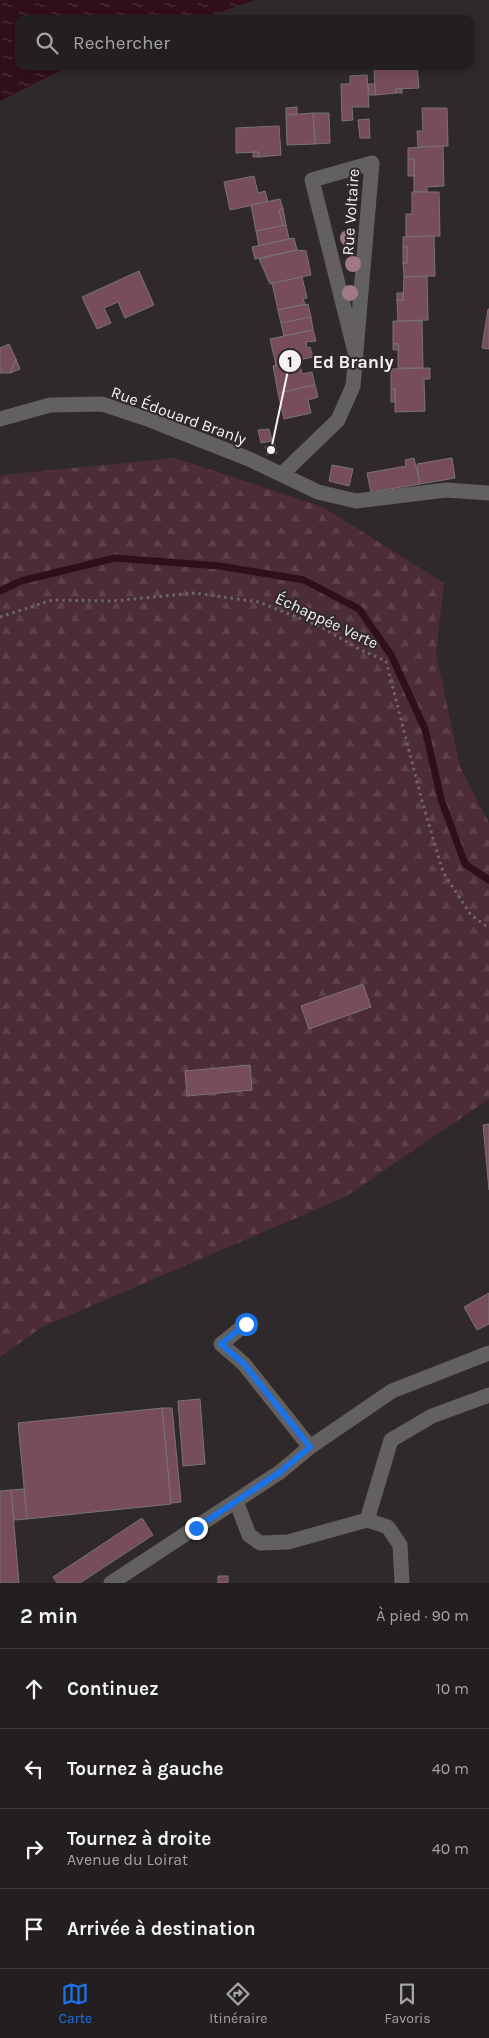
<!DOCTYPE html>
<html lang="fr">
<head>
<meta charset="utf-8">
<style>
  :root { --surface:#231f20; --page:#2f2c2d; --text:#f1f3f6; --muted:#a3a2a5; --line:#403d3e; --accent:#1a73e8 }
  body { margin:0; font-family:Karla,sans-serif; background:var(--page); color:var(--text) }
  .stop { position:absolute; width:15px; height:15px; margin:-11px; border:4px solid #1a73e8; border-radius:50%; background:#fff }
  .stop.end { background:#1a73e8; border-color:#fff; box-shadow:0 1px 5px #0008 }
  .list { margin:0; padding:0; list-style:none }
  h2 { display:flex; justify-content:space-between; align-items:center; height:65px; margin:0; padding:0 20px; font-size:21px }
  h2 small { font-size:16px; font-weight:400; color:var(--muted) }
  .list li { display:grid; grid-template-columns:32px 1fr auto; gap:15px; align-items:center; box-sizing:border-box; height:80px; padding:0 20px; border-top:1px solid var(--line) }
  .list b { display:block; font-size:19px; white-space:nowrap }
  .list p { margin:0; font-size:16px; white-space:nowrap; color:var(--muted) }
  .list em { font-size:16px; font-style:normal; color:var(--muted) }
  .icon { flex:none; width:28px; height:28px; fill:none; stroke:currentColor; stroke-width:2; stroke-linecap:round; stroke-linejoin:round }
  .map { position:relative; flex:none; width:489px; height:1583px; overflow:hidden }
  .search { position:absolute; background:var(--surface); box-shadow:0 2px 8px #0003; left:15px; right:15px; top:15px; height:55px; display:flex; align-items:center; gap:12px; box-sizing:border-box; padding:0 18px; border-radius:10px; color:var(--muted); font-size:19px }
  .sheet { height:385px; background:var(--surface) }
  nav { display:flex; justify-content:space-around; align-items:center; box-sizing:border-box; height:70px; border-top:1px solid var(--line); background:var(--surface); font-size:14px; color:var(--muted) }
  nav a { display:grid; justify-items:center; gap:2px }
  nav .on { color:var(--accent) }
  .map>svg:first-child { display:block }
  .forest { fill:url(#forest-firs) }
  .water { fill:url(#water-ripples) }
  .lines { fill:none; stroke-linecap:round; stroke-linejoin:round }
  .stream { stroke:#310f1a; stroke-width:7 }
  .building { fill:#764d58; stroke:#7a7375 }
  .path { stroke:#6c6769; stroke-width:3; stroke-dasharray:2.5 4; stroke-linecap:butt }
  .minor { stroke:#636060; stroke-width:15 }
  .tree { fill:#9e7a84 }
  .route { stroke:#1a73e8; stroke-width:6 }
  .labels { text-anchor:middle; stroke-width:4; stroke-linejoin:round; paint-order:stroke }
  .street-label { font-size:16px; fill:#f5f1f2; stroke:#2f292b }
  .leader { fill:none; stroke:#f5f1f2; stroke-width:2 }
  .callout-dot { fill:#f5f1f2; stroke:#2f292b; stroke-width:2 }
  .mark-label { font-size:15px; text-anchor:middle; font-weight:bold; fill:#111 }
  .callout-label { font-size:18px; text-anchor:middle; font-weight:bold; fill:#f5f1f2; stroke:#2f292b; stroke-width:4; stroke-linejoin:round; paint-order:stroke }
</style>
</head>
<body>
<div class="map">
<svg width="489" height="1583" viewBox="0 0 489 1583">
  <defs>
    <pattern id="forest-firs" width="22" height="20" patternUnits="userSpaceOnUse" patternTransform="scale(1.25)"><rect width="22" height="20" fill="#4c2c35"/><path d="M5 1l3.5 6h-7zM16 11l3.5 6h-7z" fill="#5e4149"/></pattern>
    <pattern id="water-ripples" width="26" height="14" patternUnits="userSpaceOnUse" patternTransform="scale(1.25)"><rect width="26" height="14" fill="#310f1a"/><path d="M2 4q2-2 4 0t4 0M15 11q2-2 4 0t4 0" fill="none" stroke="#4f323c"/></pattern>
  </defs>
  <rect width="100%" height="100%" fill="#2f292b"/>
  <path class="forest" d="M 175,458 L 323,507 L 444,583 L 436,653 L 460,767 L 489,823 L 489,1099 L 345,1197 L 42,1327 L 0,1357 L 0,477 L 2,475 Z"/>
  <path class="water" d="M 0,0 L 255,0 L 200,19 L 19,19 L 19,66 L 69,66 L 0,101 Z"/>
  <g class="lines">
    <path class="stream" d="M 0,591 L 21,581 L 115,558 L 220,566 L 304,580 L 359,609 L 391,655 L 425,729 L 441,799 L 465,864 L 489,880"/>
  </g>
  <g class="building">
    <path d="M 374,66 L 417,66 L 419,88 L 396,89 L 396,93 L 375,95 Z"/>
    <path d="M 367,75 L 369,107 L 352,107 L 353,120 L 342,121 L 341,84 L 350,84 L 350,76 Z"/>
    <path d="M 368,84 L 375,84 L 375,95 L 369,95 Z"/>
    <rect x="396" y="89" width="6" height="4"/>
    <path d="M 297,107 L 297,114 L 286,115 L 286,108 Z"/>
    <path d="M 422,108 L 447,108 L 448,146 L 418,147 L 417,131 L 423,131 Z"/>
    <path d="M 313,113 L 329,113 L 330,143 L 315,144 Z"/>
    <path d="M 313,113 L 315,144 L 287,145 L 286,115 Z"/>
    <path d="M 369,119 L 370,138 L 360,138 L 358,120 Z"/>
    <path d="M 279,126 L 281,155 L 259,157 L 258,152 L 236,153 L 236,128 Z"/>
    <path d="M 443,146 L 444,186 L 427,187 L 427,192 L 414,192 L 414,159 L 408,159 L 408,148 Z"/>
    <path d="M 253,152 L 258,152 L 259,157 L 253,157 Z"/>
    <rect x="408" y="159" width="6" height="17"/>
    <path d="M 254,176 L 258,193 L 265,191 L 268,202 L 230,210 L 224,182 Z"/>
    <path d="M 412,192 L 439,192 L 440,236 L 406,237 L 406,214 L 412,214 Z"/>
    <path d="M 280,199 L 283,209 L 279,210 L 283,226 L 256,231 L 251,205 Z"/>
    <path d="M 283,209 L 286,225 L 283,226 L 279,210 Z"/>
    <path d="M 286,225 L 289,239 L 259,246 L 256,231 Z"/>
    <path d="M 434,236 L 435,276 L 404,277 L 403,263 L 407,263 L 407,247 L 403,247 L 403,237 Z"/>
    <path d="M 294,238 L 297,250 L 255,259 L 252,247 Z"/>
    <rect x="403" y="247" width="4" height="16"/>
    <path d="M 297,250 L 306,251 L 311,275 L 270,284 L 259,259 Z"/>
    <path d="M 139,271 L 154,305 L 125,318 L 118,302 L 104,308 L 111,323 L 97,329 L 82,297 Z"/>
    <path d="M 427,276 L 428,320 L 398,321 L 397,300 L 403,300 L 404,277 Z"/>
    <path d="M 302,277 L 307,298 L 303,299 L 305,304 L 278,310 L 272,283 Z"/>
    <rect x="397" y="293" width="6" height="7"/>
    <path d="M 308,304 L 311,317 L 281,323 L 278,310 Z"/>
    <path d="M 488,309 L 489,309 L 489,349 L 482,348 Z"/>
    <path d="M 311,317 L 313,330 L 284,336 L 281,323 Z"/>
    <path d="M 393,321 L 422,321 L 423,368 L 398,368 L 398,344 L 393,344 Z"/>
    <path d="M 313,330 L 316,341 L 306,342 L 307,348 L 310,347 L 313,357 L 276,365 L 270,339 Z"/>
    <path d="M 9,344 L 16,359 L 10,373 L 0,373 L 0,348 Z"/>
    <path d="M 393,344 L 398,344 L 399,350 L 393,350 Z"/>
    <path d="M 16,359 L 20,369 L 10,373 Z"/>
    <path d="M 299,360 L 302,374 L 312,372 L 315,385 L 278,393 L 273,366 Z"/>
    <path d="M 430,368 L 430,379 L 424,379 L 425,411 L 395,412 L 395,389 L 391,389 L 391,369 Z"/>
    <path d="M 315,385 L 318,397 L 308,400 L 311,413 L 284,419 L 278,393 Z"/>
    <rect x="391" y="389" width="4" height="13"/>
    <path d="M 269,429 L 272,441 L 261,443 L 258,430 Z"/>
    <path d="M 275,445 L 277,453 L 267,455 L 265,447 Z"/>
    <path d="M 414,458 L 420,484 L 371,492 L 367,473 L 406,466 L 405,460 Z"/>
    <path d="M 452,458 L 455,478 L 420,484 L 417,464 Z"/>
    <path d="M 332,465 L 353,469 L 349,486 L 329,481 Z"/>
    <path d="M 363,984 L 371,1007 L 309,1029 L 301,1006 Z"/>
    <path d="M 250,1065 L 252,1090 L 187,1096 L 185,1071 Z"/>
    <path d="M 489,1124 L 489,1190 L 483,1125 Z"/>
    <path d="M 489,1293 L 489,1324 L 477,1330 L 464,1307 Z"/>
    <path d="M 200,1399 L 205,1464 L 183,1466 L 178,1401 Z"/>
    <path d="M 162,1408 L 172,1408 L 181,1502 L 171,1503 Z"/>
    <path d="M 162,1408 L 171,1504 L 27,1519 L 18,1423 Z"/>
    <path d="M 24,1489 L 27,1519 L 14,1520 L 11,1490 Z"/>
    <path d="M 11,1490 L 19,1583 L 0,1583 L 0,1491 Z"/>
    <path d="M 142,1518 L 153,1535 L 80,1583 L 57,1583 L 53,1577 Z"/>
    <rect x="218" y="1576" width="10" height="7"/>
  </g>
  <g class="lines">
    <path class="path" d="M 0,617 L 52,600 L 112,601 L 195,593 L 259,602 L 319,626 L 359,649 L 386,661 L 422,801 L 443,872 L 471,915 L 489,928"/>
    <g class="minor">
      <path d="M 0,419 L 50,405 L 102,404 L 150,420 L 249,459 L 318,492 L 356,501 L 446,490 L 489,493"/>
      <path d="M 282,474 L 338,420 L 353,386 L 372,163 L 312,180 L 356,356"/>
      <path d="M 246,1324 L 221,1344 L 244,1364 L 310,1447"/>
      <path d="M 236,1501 L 249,1535 L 260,1543 L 288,1542 L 367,1520 L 391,1440 L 432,1416 L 489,1395"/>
      <path d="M 367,1520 L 388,1527 L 400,1545 L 402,1583"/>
      <path d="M 111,1583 L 280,1472 L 310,1447 L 392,1391 L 489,1353"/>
    </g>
  </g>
  <g class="tree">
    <circle cx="348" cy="238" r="8"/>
    <circle cx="353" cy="264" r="8"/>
    <circle cx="350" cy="293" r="8"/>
  </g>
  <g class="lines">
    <path class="route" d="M 196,1528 L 280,1472 L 310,1447 L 244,1364 L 221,1344 L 246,1324"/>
  </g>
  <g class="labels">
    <g class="street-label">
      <text transform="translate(350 212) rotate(-86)" y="6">Rue Voltaire</text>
      <text transform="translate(179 415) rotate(20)" y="6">Rue Édouard Branly</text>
      <text transform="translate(327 620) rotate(25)" y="6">Échappée Verte</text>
    </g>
  </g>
  <path class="leader" d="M271 450L290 361"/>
  <g class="callout-dot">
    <circle cx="271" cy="450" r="5"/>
    <circle cx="290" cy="361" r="12"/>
  </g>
  <g class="mark-label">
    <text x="290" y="367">1</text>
  </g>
  <g class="callout-label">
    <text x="353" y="368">Ed Branly</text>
  </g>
</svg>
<div class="stop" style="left:246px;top:1324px"></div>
<div class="stop end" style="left:196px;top:1528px"></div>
<div class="search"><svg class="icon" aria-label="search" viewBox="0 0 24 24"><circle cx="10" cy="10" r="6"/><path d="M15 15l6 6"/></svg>Rechercher</div>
</div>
<section class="sheet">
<h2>2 min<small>À pied · 90 m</small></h2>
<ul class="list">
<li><svg class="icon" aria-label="ahead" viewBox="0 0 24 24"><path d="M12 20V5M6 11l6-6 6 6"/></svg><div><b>Continuez</b></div><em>10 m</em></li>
<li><svg class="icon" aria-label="left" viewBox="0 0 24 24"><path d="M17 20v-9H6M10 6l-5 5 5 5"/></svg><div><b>Tournez à gauche</b></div><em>40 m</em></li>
<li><svg class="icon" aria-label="right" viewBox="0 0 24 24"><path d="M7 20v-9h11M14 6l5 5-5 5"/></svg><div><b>Tournez à droite</b><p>Avenue du Loirat</p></div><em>40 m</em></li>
<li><svg class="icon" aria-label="arrive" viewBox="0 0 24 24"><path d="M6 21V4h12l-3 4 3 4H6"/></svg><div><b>Arrivée à destination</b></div></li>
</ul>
</section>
<nav>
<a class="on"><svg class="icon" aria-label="map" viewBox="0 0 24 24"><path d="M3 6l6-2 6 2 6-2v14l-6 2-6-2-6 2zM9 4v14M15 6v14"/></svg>Carte</a>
<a><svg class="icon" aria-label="directions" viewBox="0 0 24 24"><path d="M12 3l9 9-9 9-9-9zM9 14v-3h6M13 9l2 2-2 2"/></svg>Itinéraire</a>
<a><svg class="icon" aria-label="saved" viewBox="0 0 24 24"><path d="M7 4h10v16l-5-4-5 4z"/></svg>Favoris</a>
</nav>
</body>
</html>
